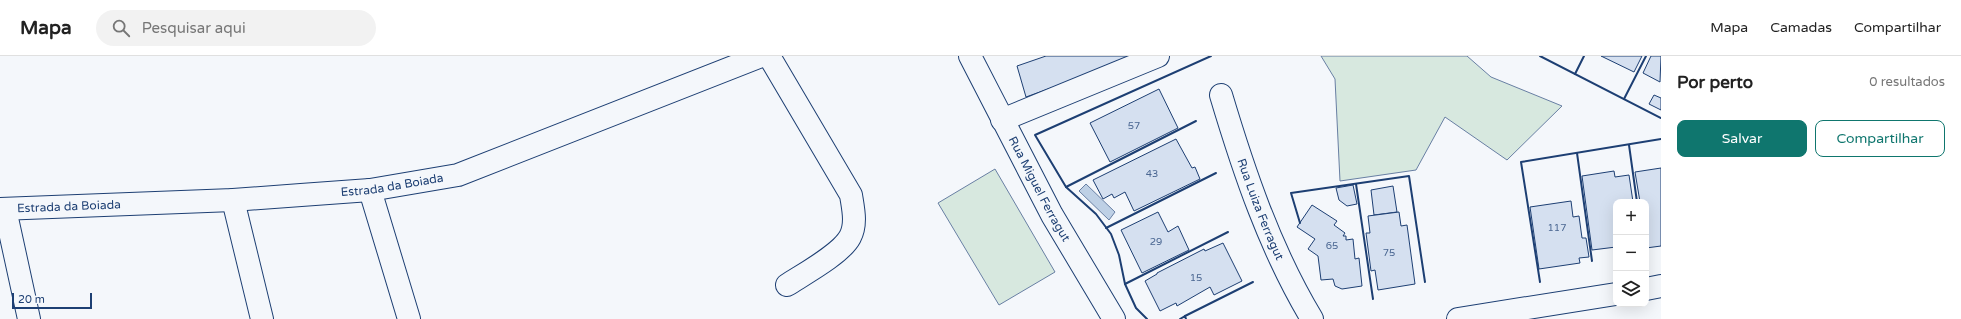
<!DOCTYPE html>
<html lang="pt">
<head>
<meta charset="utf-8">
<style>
  :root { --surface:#fff; --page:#f2f2f2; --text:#222; --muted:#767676; --line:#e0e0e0; --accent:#0f766e }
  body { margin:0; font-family:"Varela Round",sans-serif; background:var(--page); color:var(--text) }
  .controls { position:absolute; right:12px; bottom:12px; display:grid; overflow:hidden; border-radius:8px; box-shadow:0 4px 16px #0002 }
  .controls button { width:36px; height:36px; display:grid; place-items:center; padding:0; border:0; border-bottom:1px solid var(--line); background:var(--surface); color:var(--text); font:20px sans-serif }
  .scale { position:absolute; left:12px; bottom:10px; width:80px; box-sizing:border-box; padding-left:4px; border:2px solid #1d3f73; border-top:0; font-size:11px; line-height:14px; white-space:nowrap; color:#1d3f73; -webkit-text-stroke:3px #f4f7fb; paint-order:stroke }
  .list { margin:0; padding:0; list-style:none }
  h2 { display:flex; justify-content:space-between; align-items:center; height:52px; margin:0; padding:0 16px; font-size:17px }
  h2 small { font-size:13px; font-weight:400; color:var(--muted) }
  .actions { display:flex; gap:8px; padding:12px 16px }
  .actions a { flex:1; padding:9px 0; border:1px solid var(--accent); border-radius:8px; text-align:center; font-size:14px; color:var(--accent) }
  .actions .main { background:var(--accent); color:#fff }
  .icon { flex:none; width:22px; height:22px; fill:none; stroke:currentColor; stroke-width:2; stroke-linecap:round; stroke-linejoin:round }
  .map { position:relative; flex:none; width:1661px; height:263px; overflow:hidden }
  header { display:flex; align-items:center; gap:24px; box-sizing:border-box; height:56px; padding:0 20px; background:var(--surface); border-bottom:1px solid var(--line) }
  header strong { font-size:19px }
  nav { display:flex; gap:22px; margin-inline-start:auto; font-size:14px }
  .search { width:280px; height:36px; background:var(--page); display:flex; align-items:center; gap:10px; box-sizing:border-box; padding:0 14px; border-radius:22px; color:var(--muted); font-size:15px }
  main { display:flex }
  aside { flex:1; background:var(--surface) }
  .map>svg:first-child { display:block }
  .green { fill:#d7e8df; stroke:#687fa3 }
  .water { fill:#bed0e5; stroke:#687fa3 }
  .building { fill:#d5e0f0; stroke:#1d3f73 }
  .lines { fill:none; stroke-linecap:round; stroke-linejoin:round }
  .minor-casing { stroke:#1d3f73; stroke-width:24 }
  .major-casing { stroke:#1d3f73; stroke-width:24 }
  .minor { stroke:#f4f7fb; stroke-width:22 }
  .major { stroke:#f4f7fb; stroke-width:22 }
  .wall { stroke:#1d3f73; stroke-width:2 }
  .labels { text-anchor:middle; stroke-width:3; stroke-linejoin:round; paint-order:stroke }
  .number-label { font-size:10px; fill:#4b6792 }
  .street-label { font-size:12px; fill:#1d3f73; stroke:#f4f7fb }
</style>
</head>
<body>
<header>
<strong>Mapa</strong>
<div class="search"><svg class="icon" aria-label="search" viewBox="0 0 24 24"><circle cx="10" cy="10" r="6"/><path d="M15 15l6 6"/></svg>Pesquisar aqui</div>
<nav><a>Mapa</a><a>Camadas</a><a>Compartilhar</a></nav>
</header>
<main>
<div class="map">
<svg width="1661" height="263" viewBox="0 0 1661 263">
  <rect width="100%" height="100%" fill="#f4f7fb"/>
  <g class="green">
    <path d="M 1321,0 L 1467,0 L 1491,21 L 1562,50 L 1507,104 L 1445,61 L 1416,114 L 1340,125 L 1335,23 Z"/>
    <path d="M 995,113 L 1055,216 L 999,249 L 938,147 Z"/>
  </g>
  <path class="water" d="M 1086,128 L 1115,156 L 1109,164 L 1079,135 Z"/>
  <g class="building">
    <path d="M 1046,0 L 1140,0 L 1026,41 L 1017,10 Z"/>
    <path d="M 1601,0 L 1642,0 L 1634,16 Z"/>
    <path d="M 1651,0 L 1661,0 L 1660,26 L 1643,17 Z"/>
    <path d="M 1159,33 L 1178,72 L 1110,106 L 1090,67 Z"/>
    <path d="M 1654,39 L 1661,42 L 1661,54 L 1649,48 Z"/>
    <path d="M 1176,83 L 1192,112 L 1195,111 L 1200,123 L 1134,155 L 1125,136 L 1114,142 L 1112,138 L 1103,143 L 1093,124 Z"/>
    <path d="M 1661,112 L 1661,190 L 1646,192 L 1646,146 L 1640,146 L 1635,116 Z"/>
    <path d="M 1614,115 L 1615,121 L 1629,119 L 1633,146 L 1616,146 L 1616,191 L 1592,194 L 1582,120 Z"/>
    <path d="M 1353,129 L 1357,148 L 1347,150 L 1339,144 L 1336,132 Z"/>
    <path d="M 1393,130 L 1397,156 L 1374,159 L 1371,134 Z"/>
    <path d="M 1571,145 L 1573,161 L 1579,160 L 1582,182 L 1586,182 L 1589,201 L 1579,202 L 1580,207 L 1539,213 L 1530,151 Z"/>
    <path d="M 1312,149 L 1337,165 L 1334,169 L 1345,177 L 1343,180 L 1346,180 L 1346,184 L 1353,183 L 1355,203 L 1359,202 L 1362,230 L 1342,233 L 1335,230 L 1333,223 L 1321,224 L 1318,200 L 1308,193 L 1315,183 L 1297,171 Z"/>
    <path d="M 1158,156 L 1168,176 L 1178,170 L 1189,194 L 1142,217 L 1121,174 Z"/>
    <path d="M 1399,156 L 1401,170 L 1407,169 L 1415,228 L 1378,234 L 1375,214 L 1371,215 L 1366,177 L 1370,177 L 1368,160 Z"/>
    <path d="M 1223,187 L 1242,225 L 1214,239 L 1210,231 L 1177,250 L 1176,247 L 1160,255 L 1145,225 L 1157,218 L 1157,217 L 1204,193 L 1205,195 Z"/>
  </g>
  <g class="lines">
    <g class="minor-casing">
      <g id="minor">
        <path d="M 769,0 L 851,139 C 853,152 857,168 850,181 C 841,198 804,218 787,229"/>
        <path id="s1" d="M 970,0 L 1052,159 L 1114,263"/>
        <path id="s2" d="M 1221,39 C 1244,116 1270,193 1312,263"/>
        <path d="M 1002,64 L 1158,0"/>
        <path d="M 370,134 L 409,263"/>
        <path d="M 233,144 L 262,263"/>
        <path d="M 5,153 L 29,263"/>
        <path d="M 1646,233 L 1661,230"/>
        <path d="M 1458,263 L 1616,238"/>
      </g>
    </g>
    <g class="major-casing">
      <g id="major">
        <path id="s3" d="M 0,153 L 233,144 L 301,139 L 370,134 L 458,119 L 761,0"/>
      </g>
    </g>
    <use href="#minor" class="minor"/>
    <use href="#major" class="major"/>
    <g class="wall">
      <path d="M 1540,0 L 1661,62"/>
      <path d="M 1575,18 L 1584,0"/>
      <path d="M 1624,43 L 1646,0"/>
      <path d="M 1629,89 L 1637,146"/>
      <path d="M 1577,97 L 1592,205"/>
      <path d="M 1356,128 L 1373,243"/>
      <path d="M 1066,131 L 1196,65"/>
      <path d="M 1300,167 L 1291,137 L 1409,120 L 1425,226"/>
      <path d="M 1106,172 L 1216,117"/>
      <path d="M 1540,226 L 1521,106 L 1661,83"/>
      <path d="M 1125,228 L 1228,176"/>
      <path d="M 1185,260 L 1253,226"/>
      <path d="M 1147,263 L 1136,252 L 1125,228 L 1119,199 L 1111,178 L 1096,158 L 1066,131 L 1035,79 L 1211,0"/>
      <path d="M 1180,263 L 1185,260 L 1186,263"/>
    </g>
  </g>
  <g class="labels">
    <g class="number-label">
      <text x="1134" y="73">57</text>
      <text x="1152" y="121">43</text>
      <text x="1557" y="175">117</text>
      <text x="1156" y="189">29</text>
      <text x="1332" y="193">65</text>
      <text x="1389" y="200">75</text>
      <text x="1196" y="225">15</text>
    </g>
    <g class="street-label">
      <text dy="4" stroke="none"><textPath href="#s3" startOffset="393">Estrada da Boiada</textPath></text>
      <text dy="4" stroke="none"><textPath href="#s1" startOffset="150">Rua Miguel Ferragut</textPath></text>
      <text dy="4" stroke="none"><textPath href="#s3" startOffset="69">Estrada da Boiada</textPath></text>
      <text dy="4" stroke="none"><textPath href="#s2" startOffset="121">Rua Luiza Ferragut</textPath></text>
    </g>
  </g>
</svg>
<div class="controls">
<button>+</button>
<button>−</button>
<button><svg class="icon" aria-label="layers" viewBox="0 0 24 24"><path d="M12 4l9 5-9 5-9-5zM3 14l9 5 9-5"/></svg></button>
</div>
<div class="scale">20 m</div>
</div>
<aside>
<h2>Por perto<small>0 resultados</small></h2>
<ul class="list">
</ul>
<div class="actions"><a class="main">Salvar</a><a>Compartilhar</a></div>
</aside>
</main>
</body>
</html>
